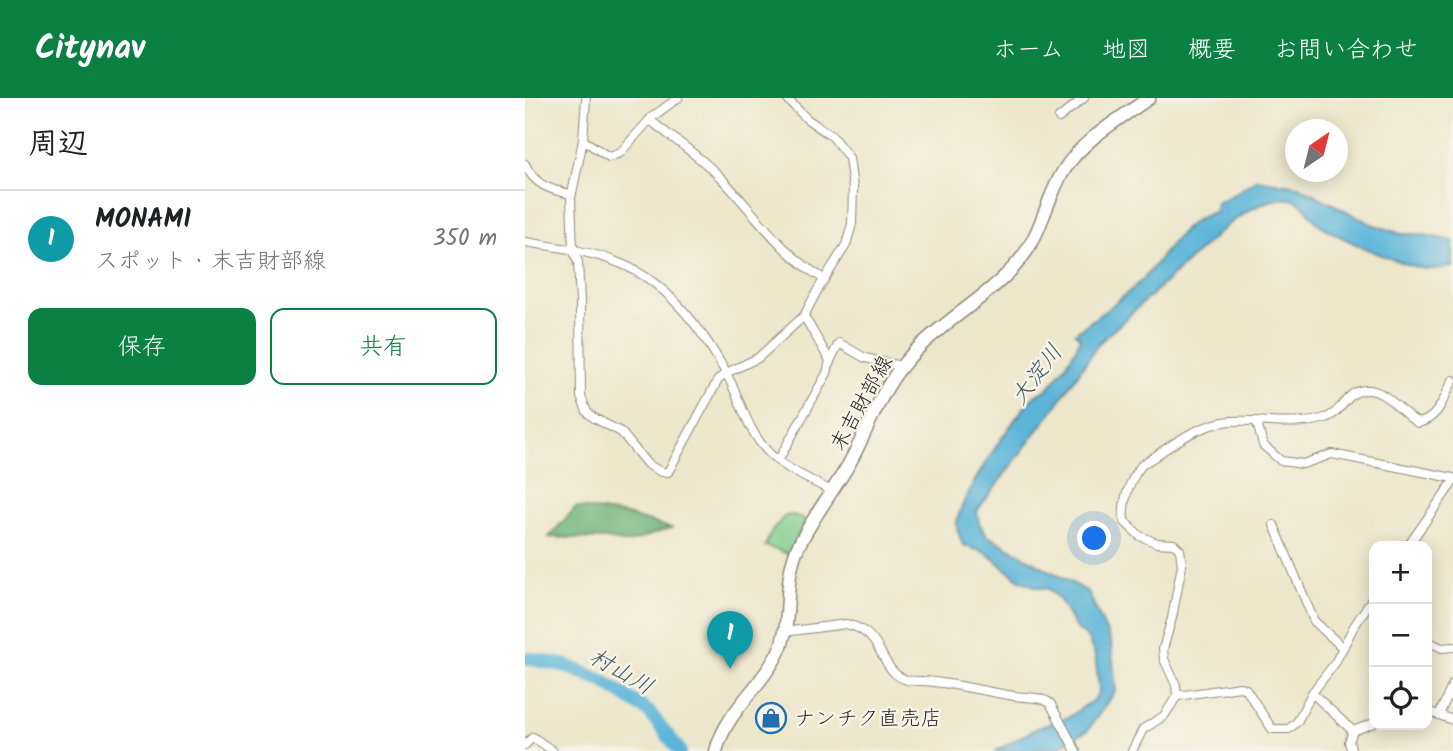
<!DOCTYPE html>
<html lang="ja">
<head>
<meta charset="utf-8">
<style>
  :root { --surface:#fff; --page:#f2f2f2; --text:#202124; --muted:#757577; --line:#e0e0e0; --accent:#0b8043 }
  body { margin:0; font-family:Kalam,"Klee One",sans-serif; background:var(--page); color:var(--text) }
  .controls { position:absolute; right:21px; bottom:21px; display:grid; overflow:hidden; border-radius:14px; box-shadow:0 4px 18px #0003 }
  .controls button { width:63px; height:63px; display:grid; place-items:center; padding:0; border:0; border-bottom:2px solid var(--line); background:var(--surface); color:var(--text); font:35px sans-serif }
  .compass { position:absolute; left:760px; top:21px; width:63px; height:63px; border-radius:50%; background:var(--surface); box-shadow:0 4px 18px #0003; rotate:35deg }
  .you { position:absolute; left:570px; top:441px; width:24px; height:24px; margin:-18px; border:5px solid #fff; border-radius:50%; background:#1a73e8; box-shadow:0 0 0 10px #1a73e833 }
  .badge { display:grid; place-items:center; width:46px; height:46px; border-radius:50%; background:var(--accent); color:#fff; font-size:23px; font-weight:700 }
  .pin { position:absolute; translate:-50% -58px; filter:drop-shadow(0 2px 4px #0008) }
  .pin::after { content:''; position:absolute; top:37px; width:24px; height:21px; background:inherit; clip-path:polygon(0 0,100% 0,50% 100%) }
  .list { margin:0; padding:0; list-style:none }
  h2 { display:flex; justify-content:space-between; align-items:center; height:91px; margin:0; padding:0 28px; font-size:30px }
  h2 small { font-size:23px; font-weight:400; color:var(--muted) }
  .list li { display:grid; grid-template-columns:46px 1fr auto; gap:21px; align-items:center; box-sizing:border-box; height:98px; padding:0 28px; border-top:2px solid var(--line) }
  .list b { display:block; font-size:26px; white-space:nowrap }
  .list p { margin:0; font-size:23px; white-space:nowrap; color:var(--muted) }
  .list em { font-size:23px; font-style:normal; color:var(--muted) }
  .actions { display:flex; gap:14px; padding:21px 28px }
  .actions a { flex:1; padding:16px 0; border:2px solid var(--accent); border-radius:14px; text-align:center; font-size:24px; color:var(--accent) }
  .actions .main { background:var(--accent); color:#fff }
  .icon { flex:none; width:38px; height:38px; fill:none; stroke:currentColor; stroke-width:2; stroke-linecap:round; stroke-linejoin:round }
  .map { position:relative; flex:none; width:928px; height:653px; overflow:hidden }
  header { display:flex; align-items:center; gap:42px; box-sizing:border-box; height:98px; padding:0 35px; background:var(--accent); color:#fff }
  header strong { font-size:33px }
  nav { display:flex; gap:38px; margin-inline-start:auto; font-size:24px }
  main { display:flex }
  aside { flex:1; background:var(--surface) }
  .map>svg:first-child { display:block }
  .green { fill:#82ce8c; stroke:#567c5c; stroke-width:2 }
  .forest { fill:#69b178; stroke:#4a6e52; stroke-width:2 }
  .water { fill:#5bb5d9; stroke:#437082; stroke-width:2 }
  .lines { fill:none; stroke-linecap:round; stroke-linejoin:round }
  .river { stroke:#5bb5d9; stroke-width:14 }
  .minor-casing { stroke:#8c887a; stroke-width:10 }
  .secondary-casing { stroke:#8c887a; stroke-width:15 }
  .minor { stroke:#fff; stroke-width:8 }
  .secondary { stroke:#fff; stroke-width:12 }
  .labels { text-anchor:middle; stroke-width:5; stroke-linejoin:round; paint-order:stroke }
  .street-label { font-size:21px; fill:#2b2b2b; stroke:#f7f3e8 }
  .poi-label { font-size:21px; fill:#2b2b2b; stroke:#f7f3e8; text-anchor:start }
  .water-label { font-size:23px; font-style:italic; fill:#3c5b68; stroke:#f7f3e8 }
</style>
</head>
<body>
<header>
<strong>Citynav</strong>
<nav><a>ホーム</a><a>地図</a><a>概要</a><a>お問い合わせ</a></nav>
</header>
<main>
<aside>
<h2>周辺<small></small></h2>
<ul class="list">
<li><span class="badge" style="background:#0f9aa8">1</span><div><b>MONAMI</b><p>スポット · 末吉財部線</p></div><em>350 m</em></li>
</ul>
<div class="actions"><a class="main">保存</a><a>共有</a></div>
</aside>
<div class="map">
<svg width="928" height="653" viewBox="0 0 928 653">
  <rect width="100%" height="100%" fill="#f7f3e8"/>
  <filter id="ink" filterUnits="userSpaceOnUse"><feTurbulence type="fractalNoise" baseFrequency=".0143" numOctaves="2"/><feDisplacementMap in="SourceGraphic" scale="14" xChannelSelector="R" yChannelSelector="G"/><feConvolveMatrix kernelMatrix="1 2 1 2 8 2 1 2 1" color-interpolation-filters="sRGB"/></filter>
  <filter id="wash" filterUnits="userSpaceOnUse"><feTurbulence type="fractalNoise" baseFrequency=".00686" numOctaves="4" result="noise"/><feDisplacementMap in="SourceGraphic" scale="28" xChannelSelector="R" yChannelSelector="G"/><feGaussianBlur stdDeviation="1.57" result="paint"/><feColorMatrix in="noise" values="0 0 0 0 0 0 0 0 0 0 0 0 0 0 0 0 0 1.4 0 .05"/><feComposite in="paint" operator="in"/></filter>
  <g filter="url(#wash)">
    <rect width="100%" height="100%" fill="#ece6ca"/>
    <path class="green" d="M 269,417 L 281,423 L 264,456 L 240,448 L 248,431 L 260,418 Z"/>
    <path class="forest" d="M 51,409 L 101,417 L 146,430 L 103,445 L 81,441 L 24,439 Z"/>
    <path class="water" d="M 732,81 L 773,88 L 846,126 L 876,136 L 894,136 L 928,143 L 928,169 C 920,170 909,172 901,171 C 876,167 812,140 793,125 C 783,117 782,104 765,101 C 744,97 718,116 702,127 L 574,245 L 531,308 L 452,413 L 454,425 L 461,437 L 563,494 L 586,544 L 591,592 L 562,633 L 529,651 L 519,649 L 512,653 L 471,653 L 512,630 L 544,619 L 571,600 L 574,591 L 570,557 L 562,539 L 550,529 L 535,502 L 524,491 L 512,489 L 493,481 L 461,455 L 438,447 C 436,441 432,433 432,427 C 432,403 491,315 510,298 C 512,296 516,295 519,293 C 529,287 552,252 555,240 L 550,235 C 573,218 598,201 619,180 C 640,158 657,121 690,114 L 691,104 C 710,98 715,91 732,81 Z"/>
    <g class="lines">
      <path class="river" d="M 0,560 L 39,567 L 78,583 L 124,614 L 155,653"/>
    </g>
  </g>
  <g filter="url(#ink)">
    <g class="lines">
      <g class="minor-casing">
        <g id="minor">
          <path d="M 61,0 L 58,42 L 46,100 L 48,152 L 53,164 L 55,203 L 56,299 L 62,314 L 69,320 L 96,334 L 122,366 L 136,374 L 143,374 L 193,282 L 201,275 L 233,260 L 279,218 L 292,193 L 321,147 L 327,126 L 328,90 L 324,60 L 307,38 L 282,21 L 261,0"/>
          <path d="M 534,20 L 559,0"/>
          <path d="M 125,22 C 148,41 175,58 196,80 C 232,117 253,153 299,181"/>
          <path d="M 58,42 L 84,59 L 95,55 L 127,19 L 153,0"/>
          <path d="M 0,66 C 9,87 25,92 46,96"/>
          <path d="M 0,144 C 30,149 61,152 89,163 C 140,181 176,229 201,275 C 216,301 221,332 244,355 C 261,372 287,382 308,394"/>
          <path d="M 305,263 L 314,245 L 340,260 L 376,268"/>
          <path d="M 732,325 L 738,347 L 756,363 L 778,366 L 807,356 L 928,380"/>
          <path d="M 253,363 L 302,275 L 305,263 L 279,218"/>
          <path d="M 749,427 L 789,523 L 818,550"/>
          <path d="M 883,448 L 928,384"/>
          <path d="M 259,534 L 321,526 C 361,534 353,574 382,582 C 390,584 400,582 409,584 C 436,587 462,594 489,598 C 501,600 514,598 525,605 L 551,653"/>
          <path d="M 902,543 L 917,550 L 928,549"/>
          <path d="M 787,595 L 828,633"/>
          <path d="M 652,598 L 715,589 L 721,591 L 747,631 L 764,631 L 772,624 L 787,595 L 810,565 L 828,530 L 849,498"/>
          <path d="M 902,613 L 928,622"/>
          <path d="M 914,617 L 928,586"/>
          <path d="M 0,647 L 8,639 L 28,653"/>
          <path d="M 607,653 L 618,631 L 639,618 L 652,598 L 651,587 L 639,561 L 638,551 L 647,520 L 657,467 L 655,452 L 649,446 L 632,445 L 615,438 L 599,423 C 597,404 604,383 616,368 C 619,364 625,362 629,359 C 653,342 676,326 706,323 C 738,321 765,329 797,321 C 821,315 819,290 845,292 C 864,295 877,316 893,325 C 914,321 919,299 928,282"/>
          <path d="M 827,653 L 824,644 L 828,633 L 849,625"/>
        </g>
      </g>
      <g class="secondary-casing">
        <path id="secondary" d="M 191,653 C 202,612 235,591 253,555 C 269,523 256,483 274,447 C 288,419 308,393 324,366 C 342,334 354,296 377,268 C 409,227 462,202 495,162 C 517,135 521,101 539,72 C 558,41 595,21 624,0"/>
      </g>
      <use href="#minor" class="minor"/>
      <use href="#secondary" class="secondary"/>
    </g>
  </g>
  <defs>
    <g id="shop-ring" transform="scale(1.575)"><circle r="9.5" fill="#f7f3e8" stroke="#1f6fb2" stroke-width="1.5"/><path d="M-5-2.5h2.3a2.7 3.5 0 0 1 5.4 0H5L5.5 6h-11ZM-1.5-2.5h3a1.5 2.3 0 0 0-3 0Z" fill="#1f6fb2"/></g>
  </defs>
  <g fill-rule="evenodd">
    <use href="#shop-ring" x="246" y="620"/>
  </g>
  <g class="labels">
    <g class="street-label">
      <text transform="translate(336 305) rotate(-61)" y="7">末吉財部線</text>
    </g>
    <g class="poi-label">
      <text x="269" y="627">ナンチク直売店</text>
    </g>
    <g class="water-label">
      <text transform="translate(511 276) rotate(-53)" y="8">大淀川</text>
      <text transform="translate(97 573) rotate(30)" y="8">村山川</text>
    </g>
  </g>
</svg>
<div class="controls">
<button>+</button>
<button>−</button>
<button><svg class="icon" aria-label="locate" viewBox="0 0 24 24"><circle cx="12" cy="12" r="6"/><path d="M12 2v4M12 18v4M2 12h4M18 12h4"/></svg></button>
</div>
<svg class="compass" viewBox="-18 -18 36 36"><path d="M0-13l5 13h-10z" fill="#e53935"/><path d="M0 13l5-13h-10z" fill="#757577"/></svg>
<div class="you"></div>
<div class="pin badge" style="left:205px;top:571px;background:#0f9aa8">1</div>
</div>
</main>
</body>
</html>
